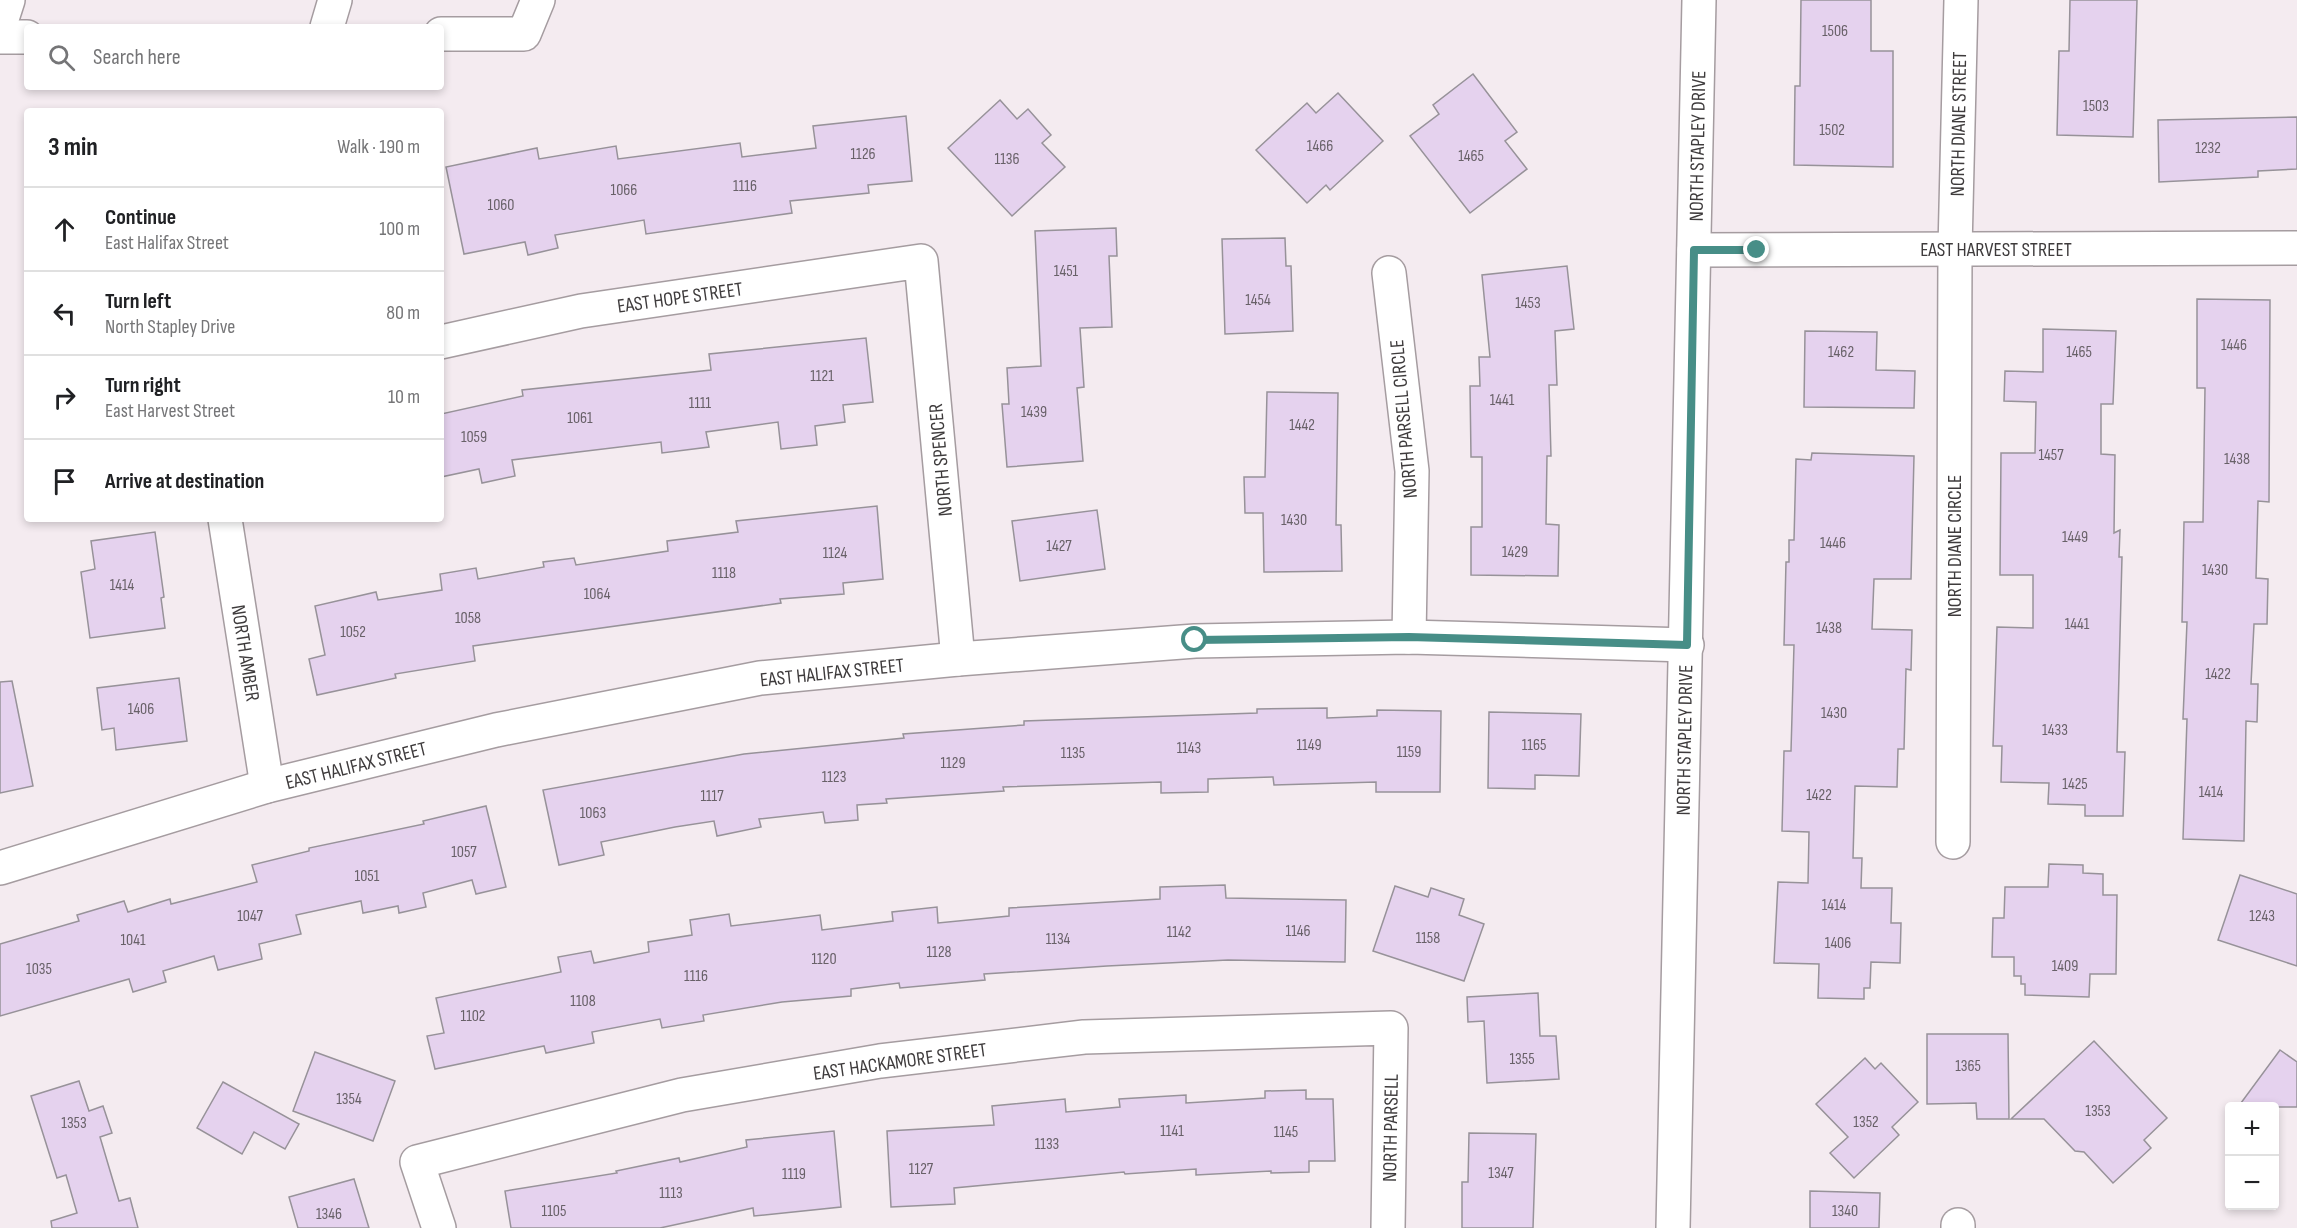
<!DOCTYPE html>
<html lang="en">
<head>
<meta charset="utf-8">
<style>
  :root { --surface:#fff; --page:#f2f2f2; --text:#202124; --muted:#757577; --line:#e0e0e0 }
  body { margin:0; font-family:"Sofia Sans Condensed",sans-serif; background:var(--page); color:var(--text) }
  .controls { position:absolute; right:18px; bottom:18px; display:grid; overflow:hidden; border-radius:6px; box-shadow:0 3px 9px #0003 }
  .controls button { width:54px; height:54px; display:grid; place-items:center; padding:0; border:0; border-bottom:2px solid var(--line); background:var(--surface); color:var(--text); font:30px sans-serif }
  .stop { position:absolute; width:18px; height:18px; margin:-14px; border:4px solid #478e87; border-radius:50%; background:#fff }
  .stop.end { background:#478e87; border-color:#fff; box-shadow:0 2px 6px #0008 }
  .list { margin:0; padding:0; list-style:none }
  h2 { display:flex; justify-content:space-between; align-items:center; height:78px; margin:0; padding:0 24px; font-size:26px }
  h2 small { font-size:20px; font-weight:400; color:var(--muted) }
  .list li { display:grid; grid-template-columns:39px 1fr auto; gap:18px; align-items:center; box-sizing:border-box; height:84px; padding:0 24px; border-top:2px solid var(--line) }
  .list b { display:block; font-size:22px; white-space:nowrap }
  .list p { margin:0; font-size:20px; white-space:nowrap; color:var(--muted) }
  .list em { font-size:20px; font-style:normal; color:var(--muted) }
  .icon { flex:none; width:33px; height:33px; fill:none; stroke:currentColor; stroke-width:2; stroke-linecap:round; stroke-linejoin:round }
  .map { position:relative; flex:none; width:2297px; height:1228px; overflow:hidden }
  .search { position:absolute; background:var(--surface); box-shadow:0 3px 9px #0003; left:24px; top:24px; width:420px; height:66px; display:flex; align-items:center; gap:15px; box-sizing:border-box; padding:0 21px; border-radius:6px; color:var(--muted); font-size:22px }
  .panel { position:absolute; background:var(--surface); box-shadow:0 3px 9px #0003; left:24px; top:108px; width:420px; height:414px; border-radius:6px }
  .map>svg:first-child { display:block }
  .building { fill:#e5d2ee; stroke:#979299; stroke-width:1.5 }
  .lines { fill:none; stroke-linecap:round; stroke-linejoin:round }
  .minor-casing { stroke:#a59ca0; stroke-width:36 }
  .major-casing { stroke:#a59ca0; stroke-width:36 }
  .minor { stroke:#fff; stroke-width:33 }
  .major { stroke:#fff; stroke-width:33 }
  .route { stroke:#478e87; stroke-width:8 }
  .labels { text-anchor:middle; stroke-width:4.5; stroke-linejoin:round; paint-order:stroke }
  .number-label { font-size:16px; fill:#686168 }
  .street-label { font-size:20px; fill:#3e3b3c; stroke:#fff }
</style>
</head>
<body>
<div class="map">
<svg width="2297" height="1228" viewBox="0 0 2297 1228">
  <rect width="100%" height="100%" fill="#f4ebf0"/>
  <g class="building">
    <path d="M 1801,0 L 1871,0 L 1871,51 L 1893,51 L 1893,167 L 1794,165 L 1795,86 L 1800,86 Z"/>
    <path d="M 2070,0 L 2137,0 L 2133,137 L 2057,135 L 2059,51 L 2069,51 Z"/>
    <path d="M 1473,74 L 1517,132 L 1505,141 L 1527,169 L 1470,213 L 1410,136 L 1439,114 L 1433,105 Z"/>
    <path d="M 1338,93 L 1383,141 L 1330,190 L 1326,185 L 1307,203 L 1256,150 L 1307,103 L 1316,113 Z"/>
    <path d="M 1000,100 L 1017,119 L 1028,109 L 1051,135 L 1042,143 L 1065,167 L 1012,216 L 948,148 Z"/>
    <path d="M 906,116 L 912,181 L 868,185 L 869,193 L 790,201 L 792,213 L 646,234 L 644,220 L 555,235 L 558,248 L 528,255 L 525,242 L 464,254 L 446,167 L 537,148 L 539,159 L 616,146 L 618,159 L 740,143 L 742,157 L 816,148 L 813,126 Z"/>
    <path d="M 2297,117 L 2297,169 L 2258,171 L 2258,177 L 2159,182 L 2158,120 Z"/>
    <path d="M 1116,228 L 1117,256 L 1109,256 L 1112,327 L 1080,328 L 1084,387 L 1077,388 L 1083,461 L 1007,467 L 1002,404 L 1009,404 L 1007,368 L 1041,366 L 1035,231 Z"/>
    <path d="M 1285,238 L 1286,266 L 1291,266 L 1293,331 L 1225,334 L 1222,239 Z"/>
    <path d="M 1567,266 L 1574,329 L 1555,331 L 1557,385 L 1549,385 L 1551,456 L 1547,456 L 1546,524 L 1559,525 L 1558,576 L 1471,575 L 1471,527 L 1482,527 L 1482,457 L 1471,457 L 1470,386 L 1480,386 L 1479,357 L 1490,357 L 1482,275 Z"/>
    <path d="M 2197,299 L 2270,300 L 2269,502 L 2258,501 L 2256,578 L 2268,579 L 2267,624 L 2254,624 L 2251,684 L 2258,684 L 2257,722 L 2246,721 L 2244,841 L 2183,839 L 2187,719 L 2183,719 L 2187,622 L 2182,622 L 2184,522 L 2203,522 L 2205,388 L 2197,388 Z"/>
    <path d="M 2043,329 L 2116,331 L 2113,404 L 2101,404 L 2101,454 L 2115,455 L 2114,533 L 2120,530 L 2119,557 L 2122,557 L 2117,752 L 2125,752 L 2123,816 L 2085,816 L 2085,805 L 2048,804 L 2049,783 L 2001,782 L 2002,746 L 1993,746 L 1997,627 L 2033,628 L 2033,575 L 2000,575 L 2001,453 L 2035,453 L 2036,402 L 2004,401 L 2005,371 L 2043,372 Z"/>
    <path d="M 1805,331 L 1877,332 L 1876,370 L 1915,371 L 1914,408 L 1804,407 Z"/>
    <path d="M 866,338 L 873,402 L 843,405 L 845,422 L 815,426 L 817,445 L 781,449 L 778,422 L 706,432 L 709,447 L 662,453 L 661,442 L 512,460 L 515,476 L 482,483 L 479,469 L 441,477 L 441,414 L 523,396 L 522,390 L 711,370 L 709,354 Z"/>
    <path d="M 1267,392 L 1338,393 L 1336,525 L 1341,525 L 1342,571 L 1264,572 L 1263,513 L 1245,513 L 1244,477 L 1265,477 Z"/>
    <path d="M 1812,453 L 1914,456 L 1911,579 L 1874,579 L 1872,629 L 1912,630 L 1911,670 L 1906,669 L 1904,749 L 1898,749 L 1897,787 L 1855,786 L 1853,858 L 1862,858 L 1861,888 L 1892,888 L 1891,923 L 1901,923 L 1900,963 L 1871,962 L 1870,988 L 1864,988 L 1864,999 L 1818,998 L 1819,964 L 1774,963 L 1778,882 L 1808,883 L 1809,832 L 1782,831 L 1784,751 L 1791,751 L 1794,645 L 1784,645 L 1786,562 L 1789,562 L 1789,540 L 1794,540 L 1796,459 L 1811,460 Z"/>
    <path d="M 877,506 L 883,579 L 843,583 L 844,594 L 780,599 L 781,603 L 473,646 L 475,661 L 395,674 L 396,678 L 317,695 L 309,659 L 325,655 L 315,606 L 376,592 L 378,600 L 442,590 L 440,574 L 476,568 L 478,579 L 544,567 L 543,562 L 574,558 L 576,565 L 668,551 L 667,541 L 738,532 L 736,521 Z"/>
    <path d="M 1097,510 L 1105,569 L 1020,581 L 1012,521 Z"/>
    <path d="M 155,532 L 164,597 L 161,598 L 165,628 L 90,638 L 81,572 L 95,569 L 91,541 Z"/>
    <path d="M 179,678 L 187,741 L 116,750 L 114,728 L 102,730 L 97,688 Z"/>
    <path d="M 12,681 L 33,786 L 0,793 L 0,682 Z"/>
    <path d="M 1327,708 L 1327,718 L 1377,716 L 1377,710 L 1441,711 L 1440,792 L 1376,792 L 1376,782 L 1274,785 L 1273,777 L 1208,779 L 1208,792 L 1161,793 L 1161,782 L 1003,787 L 1004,791 L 886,799 L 887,803 L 857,805 L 858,820 L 825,823 L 823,812 L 759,819 L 761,827 L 717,836 L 714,821 L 675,827 L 601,842 L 604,855 L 559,865 L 543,790 L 744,754 L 904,738 L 903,734 L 1024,725 L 1024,721 L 1257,713 L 1257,709 Z"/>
    <path d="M 1489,712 L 1581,714 L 1579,776 L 1535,775 L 1535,789 L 1488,788 Z"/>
    <path d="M 486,806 L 506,887 L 476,894 L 472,880 L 423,893 L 426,907 L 399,913 L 398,906 L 363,913 L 361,901 L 296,915 L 301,934 L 259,944 L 262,959 L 218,970 L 214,956 L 163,971 L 166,982 L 133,992 L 129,979 L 0,1016 L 0,944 L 79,921 L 77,915 L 124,901 L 128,912 L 170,899 L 171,904 L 257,882 L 252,865 L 309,851 L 309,848 L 424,824 L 423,821 Z"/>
    <path d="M 2049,864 L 2083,865 L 2083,873 L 2103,874 L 2103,895 L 2117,895 L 2116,974 L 2090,974 L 2089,997 L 2025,995 L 2025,984 L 2021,984 L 2021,976 L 2014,976 L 2014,957 L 1992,957 L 1993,918 L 2004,918 L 2005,887 L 2048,887 Z"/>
    <path d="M 2240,875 L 2297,894 L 2297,966 L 2218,940 Z"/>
    <path d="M 1225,885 L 1226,898 L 1346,900 L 1345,962 L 1228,960 L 1107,966 L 984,974 L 985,980 L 900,988 L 899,983 L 851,989 L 851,996 L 782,1002 L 703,1015 L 704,1021 L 662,1028 L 660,1019 L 592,1032 L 594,1043 L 546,1053 L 544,1046 L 435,1069 L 427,1036 L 444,1033 L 436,998 L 561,972 L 558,957 L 591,951 L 594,963 L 649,952 L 648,942 L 692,935 L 690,920 L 729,914 L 731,926 L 820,915 L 822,930 L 893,921 L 892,912 L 937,907 L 938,923 L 1009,916 L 1009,908 L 1160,899 L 1160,887 Z"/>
    <path d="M 1395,886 L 1428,897 L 1431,888 L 1464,899 L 1459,915 L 1484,924 L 1464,981 L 1373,951 Z"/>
    <path d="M 1538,993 L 1540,1036 L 1556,1036 L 1559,1079 L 1487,1083 L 1484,1021 L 1468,1022 L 1467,997 Z"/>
    <path d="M 1927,1034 L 2008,1034 L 2009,1119 L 1977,1119 L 1976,1103 L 1927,1104 Z"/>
    <path d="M 2094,1041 L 2167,1118 L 2144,1140 L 2151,1148 L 2113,1183 L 2084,1152 L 2075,1151 L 2044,1119 L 2011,1119 Z"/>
    <path d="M 2280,1050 L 2297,1062 L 2297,1107 L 2238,1107 Z"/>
    <path d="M 315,1052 L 395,1081 L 373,1141 L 293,1111 Z"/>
    <path d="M 1865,1058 L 1875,1069 L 1881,1063 L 1918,1102 L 1892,1127 L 1899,1135 L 1854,1178 L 1830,1153 L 1848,1137 L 1816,1104 Z"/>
    <path d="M 79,1081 L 89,1111 L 103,1106 L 112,1133 L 100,1137 L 119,1201 L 130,1198 L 138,1228 L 52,1228 L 51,1221 L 77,1213 L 66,1175 L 57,1178 L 31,1096 Z"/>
    <path d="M 223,1082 L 299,1124 L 285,1149 L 254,1132 L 242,1154 L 197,1128 Z"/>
    <path d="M 1306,1090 L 1306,1099 L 1333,1099 L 1335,1161 L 1309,1161 L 1309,1172 L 1271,1173 L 1271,1171 L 1196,1175 L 1196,1169 L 1125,1174 L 1124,1172 L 954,1188 L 955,1204 L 891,1207 L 887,1131 L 994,1125 L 992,1106 L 1065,1099 L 1066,1112 L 1120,1107 L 1119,1099 L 1186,1095 L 1186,1103 L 1265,1098 L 1265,1091 Z"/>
    <path d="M 834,1131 L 841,1207 L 754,1216 L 753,1208 L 660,1228 L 511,1228 L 505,1191 L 617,1173 L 616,1171 L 679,1158 L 680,1162 L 747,1147 L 746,1140 Z"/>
    <path d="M 1469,1133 L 1536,1134 L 1533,1228 L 1462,1228 L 1462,1182 L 1468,1182 Z"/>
    <path d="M 354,1179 L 369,1228 L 298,1228 L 289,1197 Z"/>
    <path d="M 1810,1191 L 1880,1193 L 1879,1228 L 1810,1228 Z"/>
  </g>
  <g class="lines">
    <g class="minor-casing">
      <g id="minor">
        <path d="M 0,25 L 8,0"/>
        <path d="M 327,27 L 335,0"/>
        <path d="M 441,34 L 524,34 L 538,0"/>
        <path d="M 0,37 L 27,37"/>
        <path d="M 1694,250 L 2297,248"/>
        <path d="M 1389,273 L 1412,471 L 1409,637"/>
        <path d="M 441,342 L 581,311 L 921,261 L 958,659"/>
        <path d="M 225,519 L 267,786"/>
        <path d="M 1953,842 L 1955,249 L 1961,0"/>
        <path d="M 0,868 L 267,786 L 496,730 L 760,678 L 958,659 L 1195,641 L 1409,637 L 1687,645"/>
        <path d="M 439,1228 L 417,1162 L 682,1095 L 880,1061 L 1084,1037 L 1391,1028 L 1388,1228"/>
        <path d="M 1958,1228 L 1958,1225"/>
      </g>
    </g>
    <g class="major-casing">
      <path id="major" d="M 1673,1228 L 1699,0"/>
    </g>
    <use href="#minor" class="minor"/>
    <use href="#major" class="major"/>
  </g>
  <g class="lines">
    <path class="route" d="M 1195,640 L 1409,637 L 1687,645 L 1694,250 L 1757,250"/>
  </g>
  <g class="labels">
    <g class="number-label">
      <text x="1835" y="36">1506</text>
      <text x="2096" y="111">1503</text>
      <text x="1832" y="135">1502</text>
      <text x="1320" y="151">1466</text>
      <text x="2208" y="153">1232</text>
      <text x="863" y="159">1126</text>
      <text x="1471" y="161">1465</text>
      <text x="1007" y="164">1136</text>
      <text x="745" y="191">1116</text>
      <text x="624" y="195">1066</text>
      <text x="501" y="210">1060</text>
      <text x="1066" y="276">1451</text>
      <text x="1258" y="305">1454</text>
      <text x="1528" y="308">1453</text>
      <text x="2234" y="350">1446</text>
      <text x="1841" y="357">1462</text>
      <text x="2079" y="357">1465</text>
      <text x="822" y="381">1121</text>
      <text x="1502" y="405">1441</text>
      <text x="700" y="408">1111</text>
      <text x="1034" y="417">1439</text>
      <text x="580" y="423">1061</text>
      <text x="1302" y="430">1442</text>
      <text x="474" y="442">1059</text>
      <text x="2051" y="460">1457</text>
      <text x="2237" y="464">1438</text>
      <text x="1294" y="525">1430</text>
      <text x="2075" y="542">1449</text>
      <text x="1833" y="548">1446</text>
      <text x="1059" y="551">1427</text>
      <text x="1515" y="557">1429</text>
      <text x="835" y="558">1124</text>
      <text x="2215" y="575">1430</text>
      <text x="724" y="578">1118</text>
      <text x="122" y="590">1414</text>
      <text x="597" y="599">1064</text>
      <text x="468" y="623">1058</text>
      <text x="2077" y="629">1441</text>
      <text x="1829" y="633">1438</text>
      <text x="353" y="637">1052</text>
      <text x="2218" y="679">1422</text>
      <text x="141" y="714">1406</text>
      <text x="1834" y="718">1430</text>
      <text x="2055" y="735">1433</text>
      <text x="1309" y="750">1149</text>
      <text x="1534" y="750">1165</text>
      <text x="1189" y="753">1143</text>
      <text x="1409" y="757">1159</text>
      <text x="1073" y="758">1135</text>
      <text x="953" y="768">1129</text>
      <text x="834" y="782">1123</text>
      <text x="2075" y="789">1425</text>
      <text x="2211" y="797">1414</text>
      <text x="1819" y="800">1422</text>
      <text x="712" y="801">1117</text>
      <text x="593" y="818">1063</text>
      <text x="464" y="857">1057</text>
      <text x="367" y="881">1051</text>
      <text x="1834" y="910">1414</text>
      <text x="250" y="921">1047</text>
      <text x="2262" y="921">1243</text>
      <text x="1298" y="936">1146</text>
      <text x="1179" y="937">1142</text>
      <text x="1428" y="943">1158</text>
      <text x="1058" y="944">1134</text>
      <text x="133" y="945">1041</text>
      <text x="1838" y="948">1406</text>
      <text x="939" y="957">1128</text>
      <text x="824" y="964">1120</text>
      <text x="2065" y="971">1409</text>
      <text x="39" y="974">1035</text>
      <text x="696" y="981">1116</text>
      <text x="583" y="1006">1108</text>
      <text x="473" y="1021">1102</text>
      <text x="1522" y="1064">1355</text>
      <text x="1968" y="1071">1365</text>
      <text x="349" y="1104">1354</text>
      <text x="2098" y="1116">1353</text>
      <text x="1866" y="1127">1352</text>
      <text x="74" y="1128">1353</text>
      <text x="1172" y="1136">1141</text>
      <text x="1286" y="1137">1145</text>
      <text x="1047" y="1149">1133</text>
      <text x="921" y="1174">1127</text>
      <text x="1501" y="1178">1347</text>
      <text x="794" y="1179">1119</text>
      <text x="671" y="1198">1113</text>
      <text x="554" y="1216">1105</text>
      <text x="1845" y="1216">1340</text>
      <text x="329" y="1219">1346</text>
    </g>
    <g class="street-label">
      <text transform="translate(1958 124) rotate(-89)" y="7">NORTH DIANE STREET</text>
      <text transform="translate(1697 146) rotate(-89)" y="7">NORTH STAPLEY DRIVE</text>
      <text x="1996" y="256">EAST HARVEST STREET</text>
      <text transform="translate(680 297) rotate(-8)" y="7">EAST HOPE STREET</text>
      <text transform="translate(1403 419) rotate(-95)" y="7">NORTH PARSELL CIRCLE</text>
      <text transform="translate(940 460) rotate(-95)" y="7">NORTH SPENCER</text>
      <text transform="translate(1954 546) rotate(-90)" y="7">NORTH DIANE CIRCLE</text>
      <text transform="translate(246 653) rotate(81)" y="7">NORTH AMBER</text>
      <text transform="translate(832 672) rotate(-6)" y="7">EAST HALIFAX STREET</text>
      <text transform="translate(1684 740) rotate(-89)" y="7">NORTH STAPLEY DRIVE</text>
      <text transform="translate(356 765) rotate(-14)" y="7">EAST HALIFAX STREET</text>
      <text transform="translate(900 1061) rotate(-8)" y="7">EAST HACKAMORE STREET</text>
      <text transform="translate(1390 1128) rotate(-89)" y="7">NORTH PARSELL</text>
    </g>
  </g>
</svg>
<div class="controls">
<button>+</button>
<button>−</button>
</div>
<div class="stop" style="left:1195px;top:640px"></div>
<div class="stop end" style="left:1757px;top:250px"></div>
<div class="search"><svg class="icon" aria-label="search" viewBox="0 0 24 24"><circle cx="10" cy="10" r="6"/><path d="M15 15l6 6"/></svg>Search here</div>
<section class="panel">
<h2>3 min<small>Walk · 190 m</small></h2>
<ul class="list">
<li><svg class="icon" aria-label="ahead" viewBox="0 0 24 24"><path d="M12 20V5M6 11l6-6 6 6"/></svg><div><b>Continue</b><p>East Halifax Street</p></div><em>100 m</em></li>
<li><svg class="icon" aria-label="left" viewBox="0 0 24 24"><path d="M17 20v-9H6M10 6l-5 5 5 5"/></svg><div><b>Turn left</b><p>North Stapley Drive</p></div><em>80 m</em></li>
<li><svg class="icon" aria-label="right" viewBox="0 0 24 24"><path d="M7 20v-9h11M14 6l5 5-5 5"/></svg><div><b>Turn right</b><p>East Harvest Street</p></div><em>10 m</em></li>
<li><svg class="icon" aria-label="arrive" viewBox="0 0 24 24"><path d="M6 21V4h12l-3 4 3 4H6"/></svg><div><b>Arrive at destination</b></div></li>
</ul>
</section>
</div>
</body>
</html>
